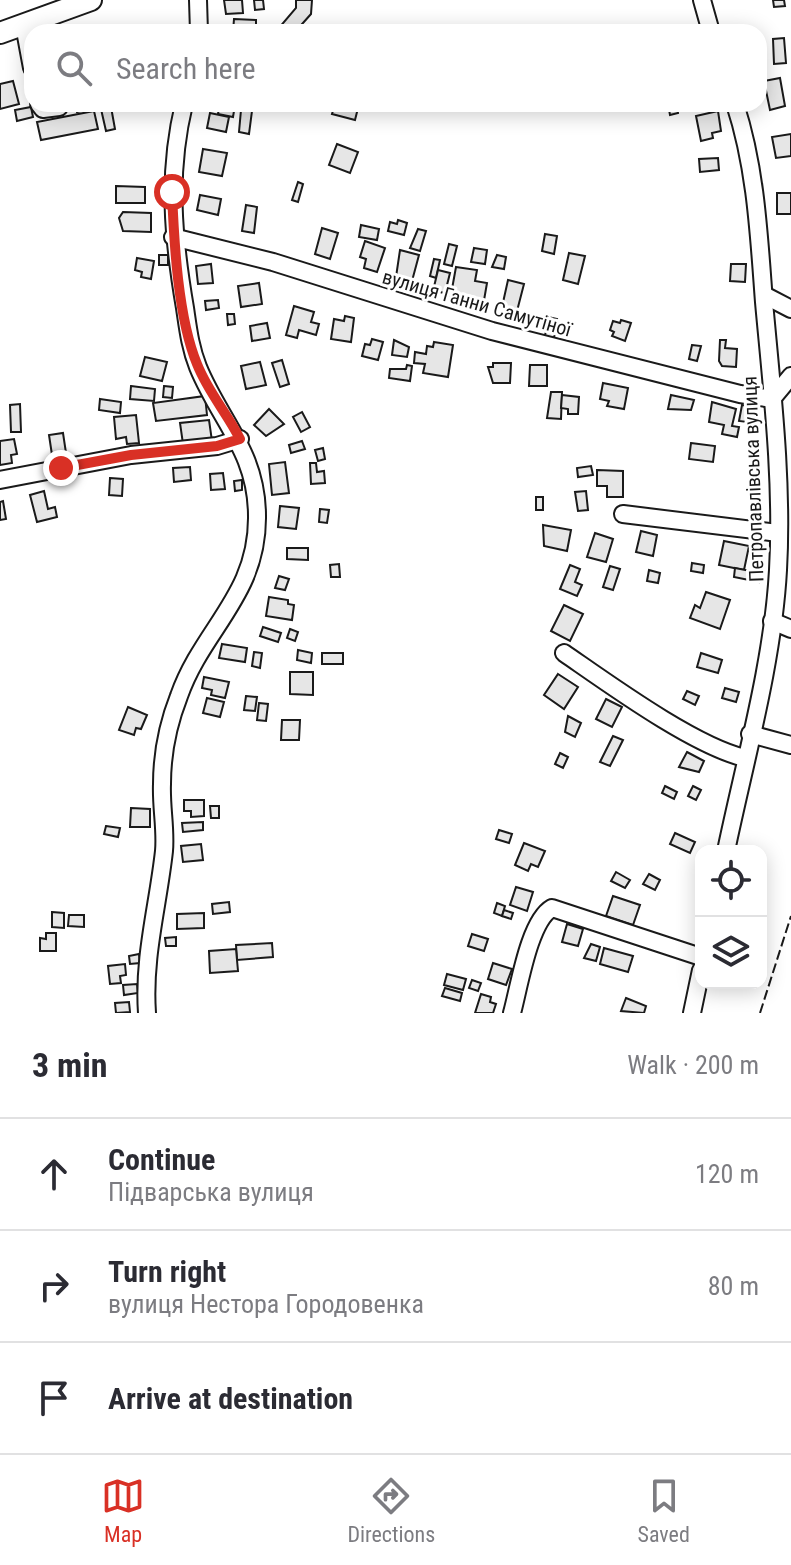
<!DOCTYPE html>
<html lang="en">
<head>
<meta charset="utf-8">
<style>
  :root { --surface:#fff; --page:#f2f2f3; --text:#2b2b33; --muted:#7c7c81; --line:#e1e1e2; --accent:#d93025 }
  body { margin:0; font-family:"Roboto Condensed",sans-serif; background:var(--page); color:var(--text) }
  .controls { position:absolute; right:24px; bottom:24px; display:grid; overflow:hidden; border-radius:16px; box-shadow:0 4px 20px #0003 }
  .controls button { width:72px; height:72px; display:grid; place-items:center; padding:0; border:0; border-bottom:2px solid var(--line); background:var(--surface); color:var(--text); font:40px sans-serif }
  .stop { position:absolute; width:24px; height:24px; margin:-18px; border:6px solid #d93025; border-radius:50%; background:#fff }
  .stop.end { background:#d93025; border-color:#fff; box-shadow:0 2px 8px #0008 }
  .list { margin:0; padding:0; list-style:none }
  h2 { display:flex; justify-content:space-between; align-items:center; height:104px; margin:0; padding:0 32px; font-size:34px }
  h2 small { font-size:26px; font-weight:400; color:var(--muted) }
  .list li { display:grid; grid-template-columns:52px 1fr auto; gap:24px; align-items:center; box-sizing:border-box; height:112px; padding:0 32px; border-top:2px solid var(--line) }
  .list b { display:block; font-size:30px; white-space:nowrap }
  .list p { margin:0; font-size:26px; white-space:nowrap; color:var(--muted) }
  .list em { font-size:26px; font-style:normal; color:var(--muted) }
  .icon { flex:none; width:44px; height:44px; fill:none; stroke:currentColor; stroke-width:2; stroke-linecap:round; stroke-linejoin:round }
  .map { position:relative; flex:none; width:791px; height:1013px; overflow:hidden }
  .search { position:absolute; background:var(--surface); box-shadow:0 4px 20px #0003; left:24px; right:24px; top:24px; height:88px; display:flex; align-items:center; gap:20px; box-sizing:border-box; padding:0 28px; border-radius:24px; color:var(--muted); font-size:30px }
  .sheet { height:440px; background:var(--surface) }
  nav { display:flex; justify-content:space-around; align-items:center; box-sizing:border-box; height:112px; border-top:2px solid var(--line); background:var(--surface); font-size:22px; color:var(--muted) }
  nav a { display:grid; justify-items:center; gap:4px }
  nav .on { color:var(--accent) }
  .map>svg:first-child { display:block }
  .building { fill:#e6e6e6; stroke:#1a1a1a; stroke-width:2 }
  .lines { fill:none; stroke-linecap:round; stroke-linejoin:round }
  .minor-casing { stroke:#1a1a1a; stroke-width:20 }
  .major-casing { stroke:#1a1a1a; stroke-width:24 }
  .minor { stroke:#fff; stroke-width:16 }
  .major { stroke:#fff; stroke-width:20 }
  .fence { stroke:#1a1a1a; stroke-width:2; stroke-dasharray:10 4; stroke-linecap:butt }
  .route { stroke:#d93025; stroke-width:10 }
  .labels { text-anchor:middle; stroke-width:6; stroke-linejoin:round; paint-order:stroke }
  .street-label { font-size:20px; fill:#1a1a1a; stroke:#fff }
</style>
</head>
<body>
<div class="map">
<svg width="791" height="1013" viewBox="0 0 791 1013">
  <rect width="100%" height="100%" fill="#fff"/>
  <g class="building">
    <path d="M 224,0 L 242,0 L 243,13 L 226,14 Z"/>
    <path d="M 254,0 L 263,0 L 264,9 L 255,10 Z"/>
    <path d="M 296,0 L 312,0 L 311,14 L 295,32 L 282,32 L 278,29 L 296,8 Z"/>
    <path d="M 773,0 L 784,0 L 785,6 L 774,7 Z"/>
    <path d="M 234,19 L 256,20 L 256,32 L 233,32 Z"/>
    <path d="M 784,38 L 786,63 L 774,64 L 773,39 Z"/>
    <path d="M 780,78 L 785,106 L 770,110 L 764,81 Z"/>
    <path d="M 13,81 L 19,104 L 0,109 L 0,84 Z"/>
    <path d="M 75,104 L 93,104 L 94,108 L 77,112 Z"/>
    <path d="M 335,104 L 358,108 L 355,120 L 332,114 Z"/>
    <path d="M 668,104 L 677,104 L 678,113 L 670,115 Z"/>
    <path d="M 31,107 L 33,117 L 17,121 L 15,110 Z"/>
    <path d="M 111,107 L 115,129 L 106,131 L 101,109 Z"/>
    <path d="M 219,108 L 234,111 L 233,117 L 218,114 Z"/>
    <path d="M 241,110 L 252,111 L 249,134 L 239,132 Z"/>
    <path d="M 94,111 L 98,129 L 41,140 L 37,122 Z"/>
    <path d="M 718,111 L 721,131 L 712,133 L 713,138 L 701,141 L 696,116 Z"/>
    <path d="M 210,113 L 229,117 L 226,132 L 207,128 Z"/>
    <path d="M 791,134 L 791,156 L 776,158 L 772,137 Z"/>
    <path d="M 337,144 L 358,152 L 350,173 L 329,165 Z"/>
    <path d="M 203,149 L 227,153 L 222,176 L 199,172 Z"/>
    <path d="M 718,158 L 719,170 L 700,172 L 699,159 Z"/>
    <path d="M 298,182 L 303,184 L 298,202 L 292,200 Z"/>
    <path d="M 116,186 L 145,187 L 145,203 L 116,203 Z"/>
    <rect x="777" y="193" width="14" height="21"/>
    <path d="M 200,195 L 221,199 L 218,215 L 197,210 Z"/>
    <path d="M 246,205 L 257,207 L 254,233 L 242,231 Z"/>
    <path d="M 123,212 L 151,213 L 151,232 L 123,231 L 119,218 Z"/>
    <path d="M 398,220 L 407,223 L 404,235 L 388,231 L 390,222 L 397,224 Z"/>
    <path d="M 361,225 L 379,229 L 377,240 L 359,237 Z"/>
    <path d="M 322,228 L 338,233 L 330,259 L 315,254 Z"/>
    <path d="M 418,229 L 426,231 L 420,251 L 410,248 Z"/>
    <path d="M 545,234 L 557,236 L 554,254 L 542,251 Z"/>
    <path d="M 365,241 L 385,248 L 377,272 L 364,268 L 366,259 L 360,257 Z"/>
    <path d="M 449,244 L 457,246 L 452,266 L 444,264 Z"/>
    <path d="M 474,248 L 487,250 L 485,264 L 471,262 Z"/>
    <path d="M 400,250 L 419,255 L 412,281 L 396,277 Z"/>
    <path d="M 569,253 L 585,256 L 578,284 L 563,280 Z"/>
    <rect x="159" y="255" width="9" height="10"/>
    <path d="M 497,255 L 506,257 L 504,269 L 492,267 Z"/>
    <path d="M 137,258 L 154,261 L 151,279 L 141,277 L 142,272 L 135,270 Z"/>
    <path d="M 434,259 L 440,260 L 436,278 L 430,276 Z"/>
    <path d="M 211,264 L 213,283 L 198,284 L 196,266 Z"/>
    <path d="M 731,264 L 746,264 L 745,282 L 730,281 Z"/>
    <path d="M 456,267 L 477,270 L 475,281 L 487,283 L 483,306 L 450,300 Z"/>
    <path d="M 438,270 L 450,273 L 445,293 L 433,291 Z"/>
    <path d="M 508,280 L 524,284 L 517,311 L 502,307 Z"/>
    <path d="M 259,283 L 262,304 L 241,307 L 238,286 Z"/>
    <path d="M 218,300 L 219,308 L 206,310 L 205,301 Z"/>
    <path d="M 294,306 L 314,312 L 311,322 L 319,324 L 316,335 L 299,330 L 297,338 L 286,335 Z"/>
    <path d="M 227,314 L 234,314 L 235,324 L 228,325 Z"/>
    <path d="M 345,316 L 354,318 L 351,342 L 331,339 L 334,319 L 344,321 Z"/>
    <path d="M 548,317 L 557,319 L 554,338 L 545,336 Z"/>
    <path d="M 621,320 L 631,323 L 625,341 L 612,336 L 614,332 L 610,330 L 613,321 L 620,323 Z"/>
    <path d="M 267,323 L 270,338 L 252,341 L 250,326 Z"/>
    <path d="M 372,339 L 383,342 L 378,360 L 362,356 L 365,344 L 370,345 Z"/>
    <path d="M 394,340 L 409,347 L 407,357 L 392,355 Z"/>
    <path d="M 720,340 L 726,340 L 725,348 L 737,349 L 736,367 L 722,366 L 719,361 Z"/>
    <path d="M 434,342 L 453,345 L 448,377 L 423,373 L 425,364 L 414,363 L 415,352 L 426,354 L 427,346 L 433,347 Z"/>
    <path d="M 692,345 L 701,346 L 697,361 L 689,359 Z"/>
    <path d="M 145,357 L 167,362 L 162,381 L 140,376 Z"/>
    <path d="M 282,360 L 289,384 L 280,387 L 272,363 Z"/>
    <path d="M 260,362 L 266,385 L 246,389 L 241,366 Z"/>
    <path d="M 493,363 L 511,363 L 510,383 L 493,383 L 488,367 L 493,367 Z"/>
    <path d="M 407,365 L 412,366 L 410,381 L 389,378 L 390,369 L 406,369 Z"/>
    <path d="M 530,365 L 547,365 L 547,386 L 529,386 Z"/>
    <path d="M 603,383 L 628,388 L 624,409 L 607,406 L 609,401 L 600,399 Z"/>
    <path d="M 131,386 L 155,389 L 154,401 L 130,399 Z"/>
    <path d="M 164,386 L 173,387 L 172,398 L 163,397 Z"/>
    <path d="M 551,392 L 562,392 L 561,419 L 547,418 Z"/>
    <path d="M 562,395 L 579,397 L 578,414 L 568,414 L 568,409 L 561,408 Z"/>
    <path d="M 671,395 L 694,400 L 691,410 L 668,409 Z"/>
    <path d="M 205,396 L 207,415 L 156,421 L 153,403 Z"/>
    <path d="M 100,399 L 121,402 L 120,413 L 99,410 Z"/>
    <path d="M 712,402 L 736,409 L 732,426 L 739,427 L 737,437 L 722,434 L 724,425 L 709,422 Z"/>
    <path d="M 20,404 L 21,432 L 11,432 L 10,405 Z"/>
    <path d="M 742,405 L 750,406 L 747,422 L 739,421 Z"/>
    <path d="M 269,409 L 284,424 L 266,436 L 254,425 Z"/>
    <path d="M 302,412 L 310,427 L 301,432 L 293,417 Z"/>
    <path d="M 136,415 L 139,443 L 127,444 L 126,437 L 116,439 L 114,417 Z"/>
    <path d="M 209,420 L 212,441 L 183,444 L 180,423 Z"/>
    <path d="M 63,433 L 66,453 L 52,455 L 49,435 Z"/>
    <path d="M 14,439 L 17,454 L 11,455 L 12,463 L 0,465 L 0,441 Z"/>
    <path d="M 302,441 L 305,449 L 291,453 L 289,445 Z"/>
    <path d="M 691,443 L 715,446 L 713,462 L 689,459 Z"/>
    <path d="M 323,448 L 325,459 L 318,461 L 315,450 Z"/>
    <path d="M 285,462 L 289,493 L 272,495 L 269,464 Z"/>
    <path d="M 310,463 L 316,463 L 317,472 L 324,471 L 325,483 L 311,484 Z"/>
    <path d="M 591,466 L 593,475 L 578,477 L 577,468 Z"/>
    <path d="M 190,467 L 191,480 L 174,482 L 173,468 Z"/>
    <path d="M 597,470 L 623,471 L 623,497 L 607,497 L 607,486 L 597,486 Z"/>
    <path d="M 223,473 L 225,489 L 211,490 L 210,474 Z"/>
    <path d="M 110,478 L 123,479 L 122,496 L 109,495 Z"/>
    <path d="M 242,480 L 242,490 L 235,491 L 234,481 Z"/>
    <path d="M 44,491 L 48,509 L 55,507 L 57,517 L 37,522 L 30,495 Z"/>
    <path d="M 586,491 L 588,510 L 578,511 L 575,492 Z"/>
    <rect x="536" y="497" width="7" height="13"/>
    <path d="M 3,501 L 6,519 L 0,520 L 0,502 Z"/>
    <path d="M 280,506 L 299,508 L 296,529 L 278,527 Z"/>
    <path d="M 320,509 L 329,510 L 327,523 L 319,522 Z"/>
    <path d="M 543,525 L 571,530 L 567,551 L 544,546 Z"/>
    <path d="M 641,531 L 657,535 L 653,556 L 636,552 Z"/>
    <path d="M 595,533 L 613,539 L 606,562 L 587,557 Z"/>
    <path d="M 724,541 L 749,546 L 744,570 L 719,565 Z"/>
    <path d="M 287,548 L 308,548 L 308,560 L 287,559 Z"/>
    <path d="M 692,563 L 704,565 L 703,573 L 691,571 Z"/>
    <path d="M 339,564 L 340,577 L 331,577 L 330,565 Z"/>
    <path d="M 570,565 L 580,569 L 575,582 L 582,585 L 577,596 L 560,589 Z"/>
    <path d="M 610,566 L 620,569 L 613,590 L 603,587 Z"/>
    <path d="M 735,568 L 761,573 L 759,582 L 734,577 Z"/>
    <path d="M 649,570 L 660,573 L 658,583 L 647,581 Z"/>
    <path d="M 279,576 L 289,579 L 285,590 L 275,588 Z"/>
    <path d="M 706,592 L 730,600 L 720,629 L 690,618 L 695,605 L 700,608 Z"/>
    <path d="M 269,597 L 288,600 L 288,604 L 294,605 L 292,620 L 266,616 Z"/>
    <path d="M 564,605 L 583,614 L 570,641 L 551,631 Z"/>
    <path d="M 263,627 L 281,633 L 278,642 L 260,636 Z"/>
    <path d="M 290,629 L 298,632 L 295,641 L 287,638 Z"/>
    <path d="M 222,644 L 247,648 L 245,662 L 219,658 Z"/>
    <path d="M 298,650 L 312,653 L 311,663 L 297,660 Z"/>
    <path d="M 254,652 L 262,653 L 260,668 L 252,666 Z"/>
    <rect x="322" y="653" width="21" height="11"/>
    <path d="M 701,653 L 722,660 L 718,673 L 697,667 Z"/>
    <path d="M 290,672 L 313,672 L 313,695 L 290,694 Z"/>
    <path d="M 558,674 L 578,687 L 564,709 L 544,695 Z"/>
    <path d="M 204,677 L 229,682 L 225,698 L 211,695 L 212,690 L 202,688 Z"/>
    <path d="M 725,688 L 739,692 L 736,702 L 722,698 Z"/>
    <path d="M 687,691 L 699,696 L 695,705 L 683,699 Z"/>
    <path d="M 246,696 L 257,697 L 255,711 L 244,710 Z"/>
    <path d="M 207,698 L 224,702 L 220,717 L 203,713 Z"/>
    <path d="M 606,699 L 622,707 L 612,727 L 596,719 Z"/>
    <path d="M 259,703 L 268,704 L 266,721 L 257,720 Z"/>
    <path d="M 128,707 L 147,715 L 141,729 L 136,728 L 134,735 L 119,730 Z"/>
    <path d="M 568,716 L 581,723 L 575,737 L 565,732 Z"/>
    <path d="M 282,720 L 300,720 L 299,740 L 281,740 Z"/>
    <path d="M 613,736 L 623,740 L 610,766 L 600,762 Z"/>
    <path d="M 687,752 L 704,761 L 699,772 L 679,767 Z"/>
    <path d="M 560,753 L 568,757 L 563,768 L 555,764 Z"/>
    <path d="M 665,786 L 677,792 L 674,799 L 662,793 Z"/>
    <path d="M 693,786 L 701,790 L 696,800 L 688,796 Z"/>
    <path d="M 184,800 L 204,800 L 204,816 L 191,817 L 191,811 L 184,811 Z"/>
    <path d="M 210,806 L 219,806 L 219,818 L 211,818 Z"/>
    <path d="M 131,808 L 150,809 L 150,827 L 130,827 Z"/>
    <path d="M 203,822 L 203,830 L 183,832 L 182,823 Z"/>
    <path d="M 106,826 L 120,828 L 118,837 L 104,834 Z"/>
    <path d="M 499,830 L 512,834 L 509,843 L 496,839 Z"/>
    <path d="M 675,833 L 695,842 L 690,853 L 670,844 Z"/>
    <path d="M 524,843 L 545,851 L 538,867 L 531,864 L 528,871 L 515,865 Z"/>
    <path d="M 201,844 L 203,860 L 183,862 L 181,846 Z"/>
    <path d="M 616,872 L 630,880 L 625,888 L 611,881 Z"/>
    <path d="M 649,874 L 660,880 L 655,890 L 643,884 Z"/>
    <path d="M 516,887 L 533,892 L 527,911 L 510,905 Z"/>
    <path d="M 613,896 L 640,905 L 633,925 L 606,916 Z"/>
    <path d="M 229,902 L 230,912 L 213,914 L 212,904 Z"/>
    <path d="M 497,903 L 505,906 L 502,916 L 494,913 Z"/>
    <path d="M 504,910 L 513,913 L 511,919 L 502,916 Z"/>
    <path d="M 52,912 L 64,913 L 64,928 L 52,927 Z"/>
    <path d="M 204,913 L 204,928 L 177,929 L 177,914 Z"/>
    <path d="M 69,915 L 84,915 L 84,927 L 68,926 Z"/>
    <path d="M 567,924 L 583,929 L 578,946 L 562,942 Z"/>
    <path d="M 46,933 L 56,933 L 56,951 L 40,951 L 40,938 L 46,939 Z"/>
    <path d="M 472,934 L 488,939 L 484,951 L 468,946 Z"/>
    <path d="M 176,937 L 176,946 L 166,946 L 165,938 Z"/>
    <path d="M 272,943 L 273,957 L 237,960 L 236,945 Z"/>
    <path d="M 591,944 L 600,947 L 596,961 L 584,958 Z"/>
    <path d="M 604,948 L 633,956 L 628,972 L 600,964 Z"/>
    <path d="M 236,949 L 238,971 L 210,973 L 209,951 Z"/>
    <path d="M 139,954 L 140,963 L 130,964 L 129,956 Z"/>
    <path d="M 493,963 L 512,969 L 506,985 L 488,979 Z"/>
    <path d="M 125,964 L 126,975 L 120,976 L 121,983 L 110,984 L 108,966 Z"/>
    <path d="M 447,974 L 466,979 L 463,990 L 444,985 Z"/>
    <path d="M 472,980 L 481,983 L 478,991 L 469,988 Z"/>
    <path d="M 137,984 L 138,993 L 124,995 L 123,985 Z"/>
    <path d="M 445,988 L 462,993 L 460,1001 L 442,996 Z"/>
    <path d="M 481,994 L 491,997 L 490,1002 L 496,1004 L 493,1013 L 475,1013 Z"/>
    <path d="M 626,998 L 646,1006 L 644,1013 L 621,1011 Z"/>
    <path d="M 129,1002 L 130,1012 L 116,1013 L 115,1003 Z"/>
  </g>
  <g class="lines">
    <g class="minor-casing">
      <g id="minor">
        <path d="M 198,0 L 199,32"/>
        <path d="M 702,0 L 711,32"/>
        <path d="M 24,25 L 32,68"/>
        <path d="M 39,104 L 43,109 L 59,107"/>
        <path d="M 173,237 L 273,262 L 492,331 L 740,394 L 772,399 L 791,376"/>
        <path d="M 764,295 L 791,309"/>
        <path d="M 0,480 L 131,455 L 217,446 L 240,439"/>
        <path d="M 623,514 L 778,533"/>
        <path d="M 772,621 L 791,629"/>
        <path d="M 564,653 C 609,684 694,746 745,758"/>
        <path d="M 750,734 L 791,745"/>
        <path d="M 726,851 C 745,760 773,662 778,570 C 783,482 772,390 764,302 C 759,236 756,168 735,104"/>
        <path d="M 147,1013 C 143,957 158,906 164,851 C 166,829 161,807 162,784 C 162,754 168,724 179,696 C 203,628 258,595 257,516 C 257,452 220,421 198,367 C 190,347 188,328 185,308 C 173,238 167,174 184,104"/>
        <path d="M 512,1013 C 519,988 529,921 552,908 L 701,957"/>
        <path d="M 692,1013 L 701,970"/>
      </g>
    </g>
    <g class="major-casing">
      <path id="major" d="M 0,33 L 91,0"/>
    </g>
    <use href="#minor" class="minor"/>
    <use href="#major" class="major"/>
    <path class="fence" d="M 760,1013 L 791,916"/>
  </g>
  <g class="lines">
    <path class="route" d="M 61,468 L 131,455 L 217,446 L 240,439 C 227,413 208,392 197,364 C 178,318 174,242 172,192"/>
  </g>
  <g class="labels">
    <g class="street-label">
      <text transform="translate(477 303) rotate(16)" y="7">вулиця Ганни Самутіної</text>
      <text transform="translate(753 479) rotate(-92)" y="7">Петропавлівська вулиця</text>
    </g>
  </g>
</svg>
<div class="controls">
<button><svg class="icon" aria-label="locate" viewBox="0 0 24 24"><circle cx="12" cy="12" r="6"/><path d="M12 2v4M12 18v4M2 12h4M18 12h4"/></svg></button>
<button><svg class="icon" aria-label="layers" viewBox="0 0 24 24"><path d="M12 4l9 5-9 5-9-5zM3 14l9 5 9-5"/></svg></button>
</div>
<div class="stop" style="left:172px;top:192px"></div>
<div class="stop end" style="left:61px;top:468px"></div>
<div class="search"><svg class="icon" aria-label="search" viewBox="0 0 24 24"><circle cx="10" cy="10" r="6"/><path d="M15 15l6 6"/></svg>Search here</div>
</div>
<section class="sheet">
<h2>3 min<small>Walk · 200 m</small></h2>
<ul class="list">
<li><svg class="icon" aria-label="ahead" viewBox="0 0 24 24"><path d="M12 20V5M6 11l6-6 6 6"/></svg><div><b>Continue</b><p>Підварська вулиця</p></div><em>120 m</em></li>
<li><svg class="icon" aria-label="right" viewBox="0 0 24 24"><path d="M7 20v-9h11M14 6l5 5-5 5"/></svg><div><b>Turn right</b><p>вулиця Нестора Городовенка</p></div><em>80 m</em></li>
<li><svg class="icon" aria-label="arrive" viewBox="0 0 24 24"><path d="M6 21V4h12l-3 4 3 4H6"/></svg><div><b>Arrive at destination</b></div></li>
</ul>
</section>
<nav>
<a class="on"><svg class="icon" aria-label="map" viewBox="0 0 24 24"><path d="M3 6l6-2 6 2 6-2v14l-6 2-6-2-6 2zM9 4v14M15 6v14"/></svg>Map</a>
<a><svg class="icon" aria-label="directions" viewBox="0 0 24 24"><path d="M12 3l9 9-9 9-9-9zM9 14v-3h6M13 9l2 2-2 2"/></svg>Directions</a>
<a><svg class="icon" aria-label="saved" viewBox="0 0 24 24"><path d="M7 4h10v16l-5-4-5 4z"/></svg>Saved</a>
</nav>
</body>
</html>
